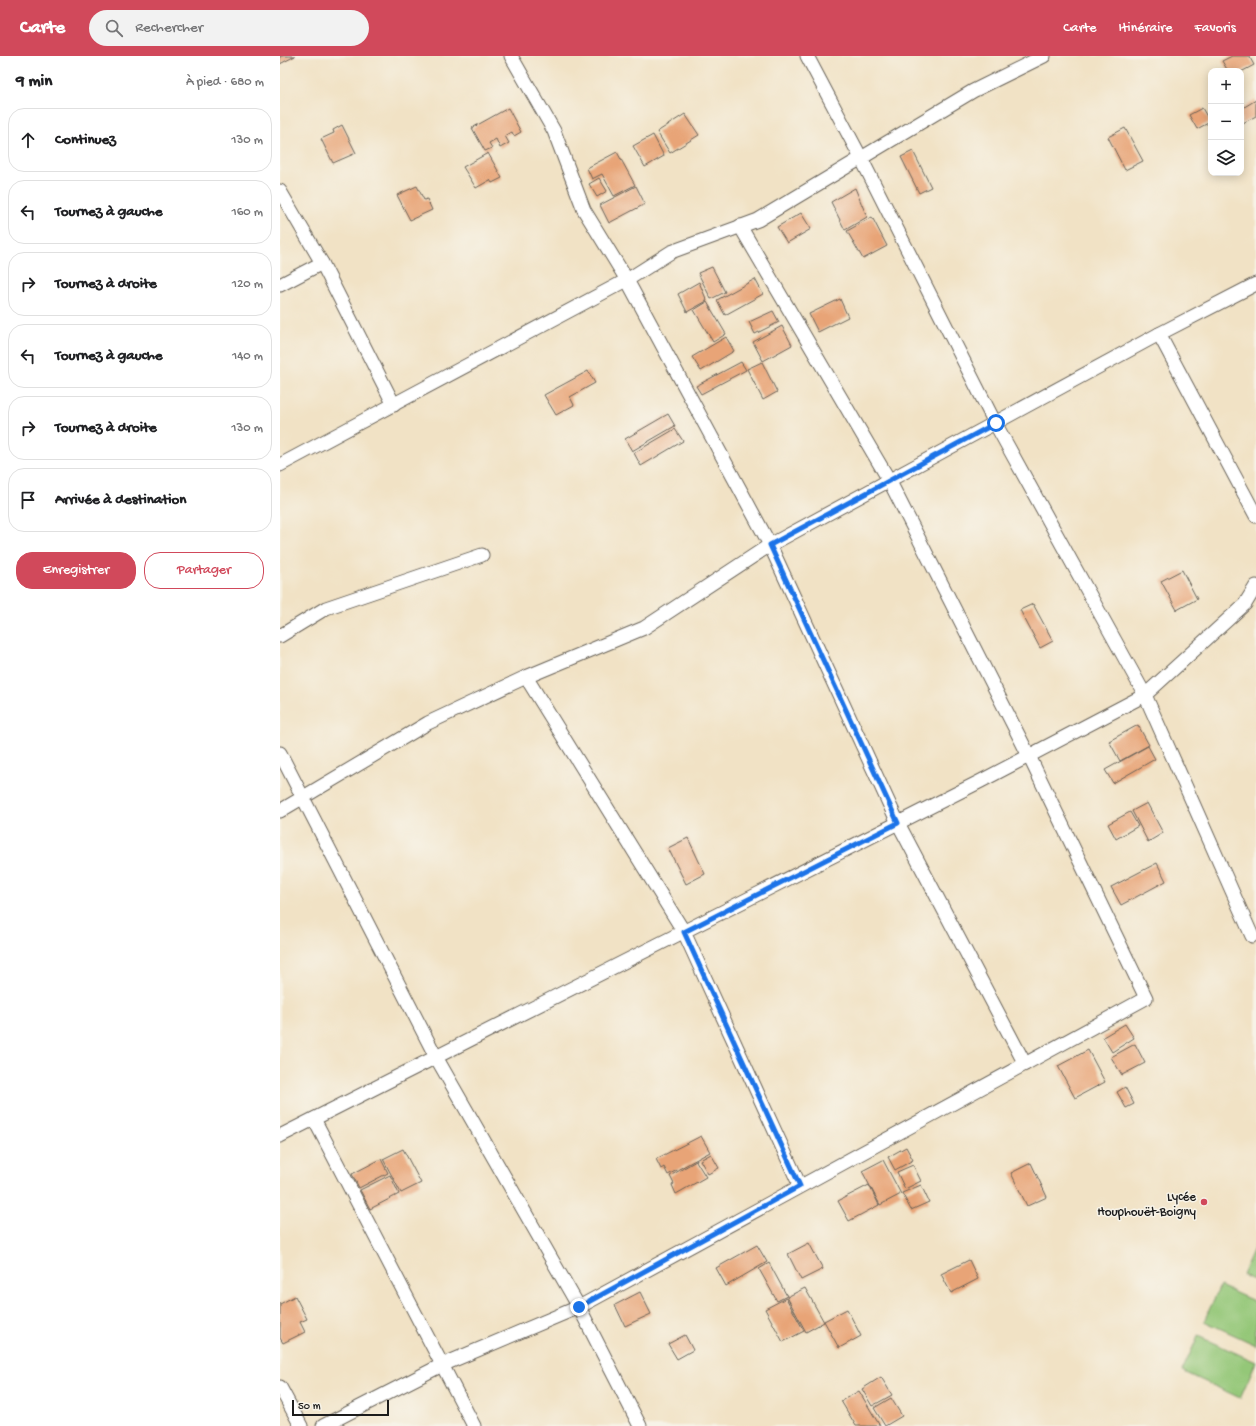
<!DOCTYPE html>
<html lang="fr">
<head>
<meta charset="utf-8">
<style>
  :root { --surface:#fff; --page:#f2f2f2; --text:#202124; --muted:#757577; --line:#e0e0e0; --accent:#d1495b }
  body { margin:0; font-family:"Gochi Hand",sans-serif; background:var(--page); color:var(--text) }
  .controls { position:absolute; right:12px; top:12px; display:grid; overflow:hidden; border-radius:8px; box-shadow:0 2px 10px #0003 }
  .controls button { width:36px; height:36px; display:grid; place-items:center; padding:0; border:0; border-bottom:1px solid var(--line); background:var(--surface); color:var(--text); font:20px sans-serif }
  .scale { position:absolute; left:12px; bottom:10px; width:97px; box-sizing:border-box; padding-left:4px; border:2px solid #1c1c1c; border-top:0; font-size:11px; line-height:14px; white-space:nowrap; color:#1c1c1c; -webkit-text-stroke:3px #f7f3e8; paint-order:stroke }
  .stop { position:absolute; width:12px; height:12px; margin:-9px; border:3px solid #1a73e8; border-radius:50%; background:#fff }
  .stop.end { background:#1a73e8; border-color:#fff; box-shadow:0 1px 4px #0008 }
  .list { margin:0; padding:0; list-style:none }
  h2 { display:flex; justify-content:space-between; align-items:center; height:52px; margin:0; padding:0 16px; font-size:17px }
  h2 small { font-size:13px; font-weight:400; color:var(--muted) }
  .list li { display:grid; grid-template-columns:26px 1fr auto; gap:12px; align-items:center; box-sizing:border-box; height:64px; margin:0 8px 8px; padding:0 8px; border:1px solid var(--line); border-radius:16px }
  .list b { display:block; font-size:15px; white-space:nowrap }
  .list em { font-size:13px; font-style:normal; color:var(--muted) }
  .actions { display:flex; gap:8px; padding:12px 16px }
  .actions a { flex:1; padding:9px 0; border:1px solid var(--accent); border-radius:16px; text-align:center; font-size:14px; color:var(--accent) }
  .actions .main { background:var(--accent); color:#fff }
  .icon { flex:none; width:22px; height:22px; fill:none; stroke:currentColor; stroke-width:2; stroke-linecap:round; stroke-linejoin:round }
  .map { position:relative; flex:none; width:976px; height:1370px; overflow:hidden }
  header { display:flex; align-items:center; gap:24px; box-sizing:border-box; height:56px; padding:0 20px; background:var(--accent); color:#fff }
  header strong { font-size:19px }
  nav { display:flex; gap:22px; margin-inline-start:auto; font-size:14px }
  .search { width:280px; height:36px; background:var(--page); display:flex; align-items:center; gap:10px; box-sizing:border-box; padding:0 14px; border-radius:22px; color:var(--muted); font-size:15px }
  main { display:flex }
  aside { flex:1; background:var(--surface) }
  .map>svg:first-child { display:block }
  .green { fill:#94c778; stroke:#58724a }
  .building { fill:#e8a477 }
  .lines { fill:none; stroke-linecap:round; stroke-linejoin:round }
  .minor-casing { stroke:#676157; stroke-width:15 }
  .minor { stroke:#fff; stroke-width:13 }
  .route { stroke:#1a73e8; stroke-width:5 }
  .poi-dot { fill:#d1495b; stroke:#f7f3e8; stroke-width:1.5 }
  .labels { text-anchor:middle; stroke-width:3; stroke-linejoin:round; paint-order:stroke }
  .poi-label { font-size:13px; fill:#1c1c1c; stroke:#f7f3e8; text-anchor:end }
</style>
</head>
<body>
<header>
<strong>Carte</strong>
<div class="search"><svg class="icon" aria-label="search" viewBox="0 0 24 24"><circle cx="10" cy="10" r="6"/><path d="M15 15l6 6"/></svg>Rechercher</div>
<nav><a>Carte</a><a>Itinéraire</a><a>Favoris</a></nav>
</header>
<main>
<aside>
<h2>9 min<small>À pied · 680 m</small></h2>
<ul class="list">
<li><svg class="icon" aria-label="ahead" viewBox="0 0 24 24"><path d="M12 20V5M6 11l6-6 6 6"/></svg><div><b>Continuez</b></div><em>130 m</em></li>
<li><svg class="icon" aria-label="left" viewBox="0 0 24 24"><path d="M17 20v-9H6M10 6l-5 5 5 5"/></svg><div><b>Tournez à gauche</b></div><em>160 m</em></li>
<li><svg class="icon" aria-label="right" viewBox="0 0 24 24"><path d="M7 20v-9h11M14 6l5 5-5 5"/></svg><div><b>Tournez à droite</b></div><em>120 m</em></li>
<li><svg class="icon" aria-label="left" viewBox="0 0 24 24"><path d="M17 20v-9H6M10 6l-5 5 5 5"/></svg><div><b>Tournez à gauche</b></div><em>140 m</em></li>
<li><svg class="icon" aria-label="right" viewBox="0 0 24 24"><path d="M7 20v-9h11M14 6l5 5-5 5"/></svg><div><b>Tournez à droite</b></div><em>130 m</em></li>
<li><svg class="icon" aria-label="arrive" viewBox="0 0 24 24"><path d="M6 21V4h12l-3 4 3 4H6"/></svg><div><b>Arrivée à destination</b></div></li>
</ul>
<div class="actions"><a class="main">Enregistrer</a><a>Partager</a></div>
</aside>
<div class="map">
<svg width="976" height="1370" viewBox="0 0 976 1370">
  <rect width="100%" height="100%" fill="#f7f3e8"/>
  <filter id="ink" filterUnits="userSpaceOnUse"><feTurbulence type="fractalNoise" baseFrequency=".025" numOctaves="2"/><feDisplacementMap in="SourceGraphic" scale="8" xChannelSelector="R" yChannelSelector="G"/><feConvolveMatrix kernelMatrix="1 2 1 2 8 2 1 2 1" color-interpolation-filters="sRGB"/></filter>
  <filter id="wash" filterUnits="userSpaceOnUse"><feTurbulence type="fractalNoise" baseFrequency=".012" numOctaves="4" result="noise"/><feDisplacementMap in="SourceGraphic" scale="16" xChannelSelector="R" yChannelSelector="G"/><feGaussianBlur stdDeviation="0.9" result="paint"/><feColorMatrix in="noise" values="0 0 0 0 0 0 0 0 0 0 0 0 0 0 0 0 0 1.4 0 .05"/><feComposite in="paint" operator="in"/></filter>
  <g filter="url(#wash)">
    <rect width="100%" height="100%" fill="#f1e2c5"/>
    <g class="green">
      <path d="M 976,1188 L 976,1225 L 962,1219 Z"/>
      <path d="M 940,1230 L 976,1246 L 976,1289 L 924,1265 Z"/>
      <path d="M 918,1280 L 976,1306 L 960,1342 L 902,1315 Z"/>
    </g>
    <g id="blocks">
      <g class="building">
        <path d="M 0,0 L 15,0 L 0,8 Z"/>
        <path d="M 952,0 L 969,0 L 974,9 L 961,16 L 948,15 L 942,5 Z"/>
        <path d="M 976,44 L 976,60 L 961,68 L 961,53 Z"/>
        <path d="M 228,52 L 241,76 L 234,80 L 232,76 L 225,80 L 229,87 L 220,92 L 216,83 L 209,87 L 212,92 L 205,95 L 192,72 Z"/>
        <path d="M 922,52 L 930,66 L 917,73 L 909,59 Z"/>
        <path d="M 405,58 L 419,79 L 390,97 L 377,76 Z"/>
        <path d="M 62,69 L 76,97 L 53,107 L 41,83 L 54,77 L 53,74 Z"/>
        <path d="M 845,72 L 863,105 L 845,114 L 828,81 Z"/>
        <path d="M 373,79 L 384,100 L 365,111 L 353,90 Z"/>
        <path d="M 633,95 L 651,131 L 639,137 L 621,101 Z"/>
        <path d="M 337,96 L 355,129 L 334,140 L 322,118 L 312,123 L 307,112 Z"/>
        <path d="M 208,97 L 222,122 L 212,127 L 210,124 L 196,132 L 183,111 Z"/>
        <path d="M 319,122 L 327,135 L 317,141 L 309,128 Z"/>
        <path d="M 137,130 L 144,144 L 147,143 L 152,154 L 130,164 L 117,139 Z"/>
        <path d="M 356,130 L 365,148 L 329,167 L 320,149 Z"/>
        <path d="M 575,132 L 587,161 L 565,174 L 551,146 Z"/>
        <path d="M 521,157 L 531,173 L 507,187 L 497,171 Z"/>
        <path d="M 592,161 L 607,190 L 583,203 L 567,175 Z"/>
        <path d="M 432,211 L 445,236 L 431,243 L 418,217 Z"/>
        <path d="M 475,223 L 483,238 L 445,259 L 437,244 Z"/>
        <path d="M 419,226 L 427,245 L 407,256 L 398,238 Z"/>
        <path d="M 560,243 L 568,261 L 538,276 L 529,258 Z"/>
        <path d="M 427,246 L 446,278 L 433,286 L 414,254 Z"/>
        <path d="M 493,255 L 499,266 L 475,278 L 469,266 Z"/>
        <path d="M 502,270 L 512,289 L 483,305 L 473,286 Z"/>
        <path d="M 446,281 L 454,295 L 421,315 L 412,301 Z"/>
        <path d="M 461,306 L 466,314 L 421,338 L 416,330 Z"/>
        <path d="M 482,306 L 497,336 L 483,344 L 467,313 Z"/>
        <path d="M 308,315 L 315,327 L 290,341 L 294,349 L 276,359 L 264,339 Z"/>
        <path d="M 388,358 L 395,370 L 352,395 L 345,383 Z"/>
        <path d="M 395,373 L 403,385 L 361,410 L 354,397 Z"/>
        <path d="M 902,514 L 917,543 L 897,554 L 881,525 Z"/>
        <path d="M 753,548 L 773,585 L 760,592 L 740,554 Z"/>
        <path d="M 858,669 L 869,689 L 840,705 L 829,685 Z"/>
        <path d="M 868,690 L 875,703 L 833,727 L 825,714 Z"/>
        <path d="M 867,747 L 883,777 L 868,786 L 852,755 Z"/>
        <path d="M 850,756 L 858,770 L 836,783 L 828,768 Z"/>
        <path d="M 408,782 L 425,818 L 406,828 L 388,792 Z"/>
        <path d="M 877,807 L 886,825 L 841,849 L 831,831 Z"/>
        <path d="M 845,968 L 854,982 L 832,996 L 823,981 Z"/>
        <path d="M 855,988 L 865,1007 L 842,1019 L 831,1001 Z"/>
        <path d="M 808,994 L 825,1026 L 795,1042 L 778,1010 Z"/>
        <path d="M 845,1031 L 854,1048 L 846,1052 L 837,1036 Z"/>
        <path d="M 421,1080 L 430,1096 L 388,1119 L 384,1111 L 381,1113 L 376,1103 Z"/>
        <path d="M 626,1091 L 633,1104 L 615,1114 L 608,1101 Z"/>
        <path d="M 123,1093 L 141,1127 L 121,1137 L 103,1103 Z"/>
        <path d="M 431,1098 L 439,1112 L 428,1118 L 420,1104 Z"/>
        <path d="M 101,1103 L 108,1117 L 79,1132 L 72,1118 Z"/>
        <path d="M 603,1104 L 621,1138 L 600,1149 L 582,1115 Z"/>
        <path d="M 416,1105 L 426,1121 L 396,1138 L 392,1129 L 394,1128 L 390,1120 Z"/>
        <path d="M 751,1107 L 767,1141 L 747,1150 L 731,1117 Z"/>
        <path d="M 633,1109 L 641,1125 L 625,1133 L 617,1116 Z"/>
        <path d="M 110,1119 L 119,1138 L 90,1153 L 80,1134 Z"/>
        <path d="M 589,1129 L 599,1149 L 569,1165 L 558,1145 Z"/>
        <path d="M 641,1129 L 649,1146 L 631,1154 L 622,1137 Z"/>
        <path d="M 529,1187 L 543,1213 L 521,1224 L 508,1198 Z"/>
        <path d="M 477,1189 L 487,1206 L 446,1230 L 436,1212 Z"/>
        <path d="M 689,1204 L 698,1223 L 671,1237 L 661,1218 Z"/>
        <path d="M 489,1207 L 507,1240 L 497,1245 L 479,1213 Z"/>
        <path d="M 525,1232 L 544,1266 L 526,1276 L 507,1241 Z"/>
        <path d="M 360,1236 L 371,1258 L 345,1270 L 335,1249 Z"/>
        <path d="M 15,1240 L 27,1263 L 20,1266 L 25,1276 L 3,1287 L 0,1282 L 0,1248 Z"/>
        <path d="M 506,1242 L 524,1275 L 503,1286 L 485,1253 Z"/>
        <path d="M 567,1253 L 581,1280 L 559,1292 L 544,1265 Z"/>
        <path d="M 405,1279 L 413,1294 L 397,1303 L 388,1288 Z"/>
        <path d="M 601,1321 L 612,1339 L 592,1350 L 582,1333 Z"/>
        <path d="M 579,1335 L 600,1370 L 576,1370 L 561,1345 Z"/>
        <path d="M 611,1342 L 622,1360 L 605,1370 L 594,1352 Z"/>
      </g>
    </g>
  </g>
  <g filter="url(#ink)">
    <use href="#blocks" fill-opacity="0" stroke="#676157" stroke-width="1"/>
    <g class="lines">
      <g class="minor-casing">
        <g id="minor">
          <path d="M 231,0 L 274,75 L 304,154 L 347,224 L 490,489 L 618,767 L 745,1008"/>
          <path d="M 527,0 L 581,102 L 715,367 L 865,639 L 972,880"/>
          <path d="M 0,135 L 42,207 L 114,349"/>
          <path d="M 0,229 L 42,207"/>
          <path d="M 879,278 L 976,460"/>
          <path d="M 0,409 L 347,224 L 391,196 L 478,164 L 693,35 L 764,0"/>
          <path d="M 0,580 L 46,552 L 202,499"/>
          <path d="M 246,621 L 404,876 L 520,1130"/>
          <path d="M 0,697 L 156,1001 L 299,1251 L 360,1370"/>
          <path d="M 0,755 L 148,667 L 246,621 L 364,572 L 490,489 L 879,278 L 976,228"/>
          <path d="M 34,1063 L 194,1370"/>
          <path d="M 0,1080 L 701,725 L 865,639 L 965,548 L 976,530"/>
          <path d="M 0,1331 L 21,1370"/>
          <path d="M 43,1370 L 162,1309 L 299,1251 L 866,942 L 749,700 L 609,424 L 460,170"/>
        </g>
      </g>
      <use href="#minor" class="minor"/>
    </g>
  </g>
  <g class="lines" filter="url(#ink)">
    <path class="route" d="M 299,1251 L 520,1130 L 404,876 L 618,767 L 490,489 L 716,367"/>
  </g>
  <circle class="poi-dot" cx="924" cy="1146" r="4"/>
  <g class="labels">
    <g class="poi-label">
      <text x="916" y="1144">Lycée<tspan x="916" dy="15">Houphouët-Boigny</tspan></text>
    </g>
  </g>
</svg>
<div class="controls">
<button>+</button>
<button>−</button>
<button><svg class="icon" aria-label="layers" viewBox="0 0 24 24"><path d="M12 4l9 5-9 5-9-5zM3 14l9 5 9-5"/></svg></button>
</div>
<div class="scale">50 m</div>
<div class="stop" style="left:716px;top:367px"></div>
<div class="stop end" style="left:299px;top:1251px"></div>
</div>
</main>
</body>
</html>
